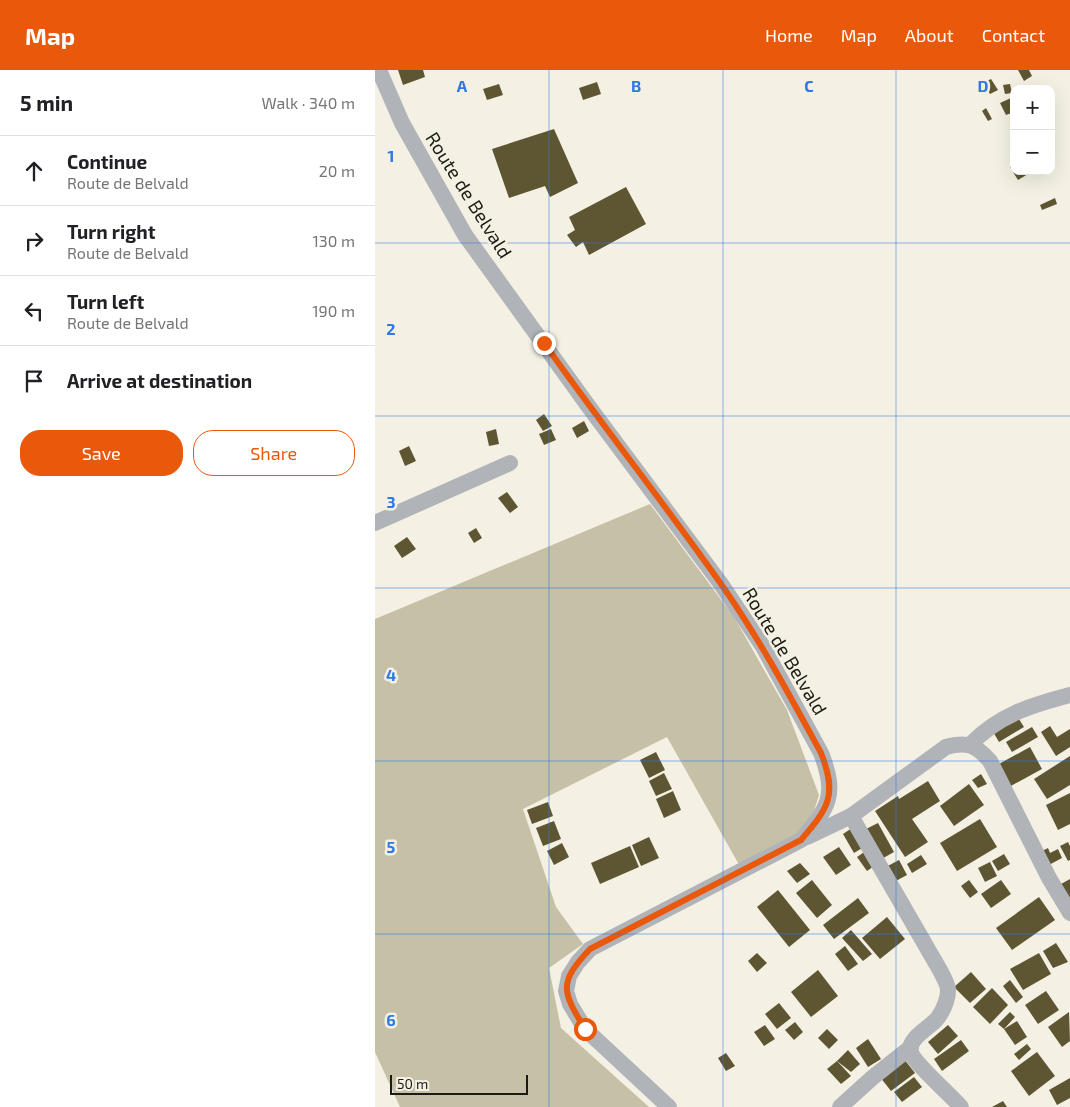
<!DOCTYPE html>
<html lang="en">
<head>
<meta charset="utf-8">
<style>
  :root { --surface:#fff; --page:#f6f6f6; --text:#202124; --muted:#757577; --line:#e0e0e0; --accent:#ea580c }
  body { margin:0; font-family:"Exo 2",sans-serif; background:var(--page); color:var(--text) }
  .controls { position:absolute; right:15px; top:15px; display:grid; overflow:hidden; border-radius:10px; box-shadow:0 5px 20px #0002 }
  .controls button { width:45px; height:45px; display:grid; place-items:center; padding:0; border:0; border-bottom:1px solid var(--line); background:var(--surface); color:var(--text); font:25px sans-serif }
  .scale { position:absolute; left:15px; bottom:12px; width:138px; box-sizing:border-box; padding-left:5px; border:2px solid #1b1a15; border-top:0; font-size:14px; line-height:18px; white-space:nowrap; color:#1b1a15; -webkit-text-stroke:4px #f4f1e4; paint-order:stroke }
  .stop { position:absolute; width:15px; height:15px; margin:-11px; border:4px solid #ea580c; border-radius:50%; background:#fff }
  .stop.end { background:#ea580c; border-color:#fff; box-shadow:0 1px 5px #0008 }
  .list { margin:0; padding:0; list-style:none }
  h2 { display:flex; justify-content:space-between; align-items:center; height:65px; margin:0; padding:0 20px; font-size:21px }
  h2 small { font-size:16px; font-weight:400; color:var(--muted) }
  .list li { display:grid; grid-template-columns:32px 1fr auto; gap:15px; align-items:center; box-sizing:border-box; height:70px; padding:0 20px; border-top:1px solid var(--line) }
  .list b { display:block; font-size:19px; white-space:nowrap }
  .list p { margin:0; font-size:16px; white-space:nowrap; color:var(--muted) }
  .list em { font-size:16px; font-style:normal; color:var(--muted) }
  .actions { display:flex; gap:10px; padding:15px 20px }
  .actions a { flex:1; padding:11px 0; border:1px solid var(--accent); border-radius:20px; text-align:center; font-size:18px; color:var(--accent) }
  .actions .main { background:var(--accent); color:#fff }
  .icon { flex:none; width:28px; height:28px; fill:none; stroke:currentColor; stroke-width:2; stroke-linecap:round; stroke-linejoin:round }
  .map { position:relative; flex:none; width:695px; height:1037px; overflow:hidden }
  header { display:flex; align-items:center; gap:30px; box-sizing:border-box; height:70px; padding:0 25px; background:var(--accent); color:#fff }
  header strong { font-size:24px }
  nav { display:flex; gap:28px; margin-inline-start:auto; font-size:18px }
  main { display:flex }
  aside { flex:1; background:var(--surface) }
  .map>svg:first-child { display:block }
  .green { fill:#c6c0a7 }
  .building { fill:#5e5632 }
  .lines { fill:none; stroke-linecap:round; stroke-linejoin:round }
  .minor { stroke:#b0b3b8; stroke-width:16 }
  .route { stroke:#ea580c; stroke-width:6 }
  .grid { fill:none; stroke:#3078e4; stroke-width:1; stroke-opacity:0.55 }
  .labels { text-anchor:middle; stroke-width:5; stroke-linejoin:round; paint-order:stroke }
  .street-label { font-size:19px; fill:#1b1a15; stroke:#f4f1e4 }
  .grid-label { font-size:16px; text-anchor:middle; font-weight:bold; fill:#3078e4; stroke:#f4f1e4; stroke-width:5; stroke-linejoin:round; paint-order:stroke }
</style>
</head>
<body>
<header>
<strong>Map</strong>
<nav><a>Home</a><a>Map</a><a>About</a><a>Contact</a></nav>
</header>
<main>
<aside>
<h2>5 min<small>Walk · 340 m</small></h2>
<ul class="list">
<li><svg class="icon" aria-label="ahead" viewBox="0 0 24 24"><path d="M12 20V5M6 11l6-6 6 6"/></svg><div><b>Continue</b><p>Route de Belvald</p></div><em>20 m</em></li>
<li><svg class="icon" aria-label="right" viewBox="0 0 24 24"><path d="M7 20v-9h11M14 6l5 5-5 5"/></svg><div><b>Turn right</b><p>Route de Belvald</p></div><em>130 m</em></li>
<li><svg class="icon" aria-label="left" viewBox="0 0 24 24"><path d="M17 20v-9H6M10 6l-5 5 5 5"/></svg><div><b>Turn left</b><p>Route de Belvald</p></div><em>190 m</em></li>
<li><svg class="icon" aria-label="arrive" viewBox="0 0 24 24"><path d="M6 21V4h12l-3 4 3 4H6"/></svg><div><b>Arrive at destination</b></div></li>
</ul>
<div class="actions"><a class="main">Save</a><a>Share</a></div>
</aside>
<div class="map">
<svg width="695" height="1037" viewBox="0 0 695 1037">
  <rect width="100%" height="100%" fill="#f4f1e4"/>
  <path class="green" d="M 275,434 L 359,547 L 412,640 L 444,725 L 430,769 L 367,800 L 292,667 L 148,739 L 181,837 L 208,874 L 174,898 L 186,958 L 274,1037 L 25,1037 L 0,982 L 0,549 Z"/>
  <g class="building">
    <path d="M 23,0 L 48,0 L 50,7 L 28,15 Z"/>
    <path d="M 643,0 L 654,0 L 657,6 L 649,11 Z"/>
    <path d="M 616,9 L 623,20 L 615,24 L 608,13 Z"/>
    <path d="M 222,12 L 226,24 L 208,30 L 204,18 Z"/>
    <path d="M 124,14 L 128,25 L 112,30 L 108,19 Z"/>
    <path d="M 635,14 L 637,23 L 630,24 L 628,15 Z"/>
    <path d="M 636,28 L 639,33 L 639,42 L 631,45 L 625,33 Z"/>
    <path d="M 611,38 L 617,49 L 613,51 L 607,41 Z"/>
    <path d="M 179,59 L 203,113 L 175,127 L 170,116 L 134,128 L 117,79 Z"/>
    <path d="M 639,95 L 639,101 L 658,101 L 643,110 L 635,97 Z"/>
    <path d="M 251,117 L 271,154 L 214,185 L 208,172 L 201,177 L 192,165 L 200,160 L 194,147 Z"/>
    <path d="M 680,128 L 682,134 L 667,140 L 665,135 Z"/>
    <path d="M 169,344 L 177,356 L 168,361 L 161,350 Z"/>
    <path d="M 209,351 L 214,361 L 202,368 L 197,358 Z"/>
    <path d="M 121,359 L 124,374 L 114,376 L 111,362 Z"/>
    <path d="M 176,359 L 181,370 L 169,375 L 164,364 Z"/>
    <path d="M 34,376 L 41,391 L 30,396 L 24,381 Z"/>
    <path d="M 132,422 L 143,437 L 135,443 L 123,428 Z"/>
    <path d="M 101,458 L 107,468 L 99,473 L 93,463 Z"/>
    <path d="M 32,467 L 41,479 L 27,488 L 19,476 Z"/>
    <path d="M 642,646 L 649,657 L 624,672 L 617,660 Z"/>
    <path d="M 675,656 L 682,667 L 695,659 L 695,677 L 681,686 L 666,662 Z"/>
    <path d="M 657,657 L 663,667 L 637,682 L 631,672 Z"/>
    <path d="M 655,677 L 667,699 L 634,717 L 622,695 Z"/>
    <path d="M 281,682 L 290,700 L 274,708 L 265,690 Z"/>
    <path d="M 695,686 L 695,715 L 672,729 L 659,709 Z"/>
    <path d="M 289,703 L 297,719 L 281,726 L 274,711 Z"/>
    <path d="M 606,704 L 612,714 L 603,718 L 597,710 Z"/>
    <path d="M 553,711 L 565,731 L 537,749 L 553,772 L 530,787 L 500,741 L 523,726 L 524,729 Z"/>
    <path d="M 594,714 L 609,735 L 579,756 L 565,736 Z"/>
    <path d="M 298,721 L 306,740 L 289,748 L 281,729 Z"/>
    <path d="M 695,723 L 695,754 L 683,760 L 671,735 Z"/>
    <path d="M 173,732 L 178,746 L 157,754 L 152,740 Z"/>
    <path d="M 605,749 L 622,777 L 582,801 L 565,773 Z"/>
    <path d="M 179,751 L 186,769 L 168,776 L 161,758 Z"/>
    <path d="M 503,753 L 519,782 L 503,791 L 487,761 Z"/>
    <path d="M 477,758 L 489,777 L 479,783 L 468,764 Z"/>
    <path d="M 274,767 L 284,788 L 266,796 L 257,775 Z"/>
    <path d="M 693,772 L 695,776 L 695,790 L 693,791 L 685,776 Z"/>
    <path d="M 187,773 L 194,787 L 179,795 L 172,781 Z"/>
    <path d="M 255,776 L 264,797 L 225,814 L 216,793 Z"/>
    <path d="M 464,777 L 476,795 L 461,805 L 448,787 Z"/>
    <path d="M 673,778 L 675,783 L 683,779 L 687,788 L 672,796 L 665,782 Z"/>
    <path d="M 492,780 L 502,794 L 492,801 L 482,787 Z"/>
    <path d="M 629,784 L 635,794 L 623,801 L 617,791 Z"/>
    <path d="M 546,785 L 552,794 L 537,803 L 532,794 Z"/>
    <path d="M 524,790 L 532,805 L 517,813 L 509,798 Z"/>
    <path d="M 615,792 L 622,806 L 610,812 L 603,798 Z"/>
    <path d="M 425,793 L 435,804 L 422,813 L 412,801 Z"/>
    <path d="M 695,809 L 695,831 L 686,814 Z"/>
    <path d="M 437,810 L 457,835 L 442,848 L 421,823 Z"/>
    <path d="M 594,810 L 603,822 L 595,828 L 586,816 Z"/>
    <path d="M 626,810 L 636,824 L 616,838 L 606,824 Z"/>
    <path d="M 403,820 L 435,860 L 414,877 L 382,837 Z"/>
    <path d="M 664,827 L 680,850 L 637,880 L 621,858 Z"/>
    <path d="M 483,828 L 494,843 L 459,869 L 448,855 Z"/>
    <path d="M 512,847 L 530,869 L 505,889 L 487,868 Z"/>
    <path d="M 476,860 L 497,884 L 488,891 L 467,868 Z"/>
    <path d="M 681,873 L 693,892 L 678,898 L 668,881 Z"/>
    <path d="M 470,876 L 483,894 L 473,901 L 460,884 Z"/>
    <path d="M 382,883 L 392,893 L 382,902 L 373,891 Z"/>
    <path d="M 664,883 L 676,904 L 648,920 L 635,899 Z"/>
    <path d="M 443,900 L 463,926 L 436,947 L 416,922 Z"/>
    <path d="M 596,902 L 611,919 L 595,933 L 579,917 Z"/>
    <path d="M 635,910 L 648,927 L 641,933 L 628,916 Z"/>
    <path d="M 617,918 L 633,935 L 615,954 L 598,937 Z"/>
    <path d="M 671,921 L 684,940 L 663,954 L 650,935 Z"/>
    <path d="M 404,933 L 416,948 L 402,959 L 390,944 Z"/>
    <path d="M 635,942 L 640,947 L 629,959 L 623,954 Z"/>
    <path d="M 694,942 L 695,971 L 687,977 L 673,957 Z"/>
    <path d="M 642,951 L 652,967 L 640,975 L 629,959 Z"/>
    <path d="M 420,952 L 428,962 L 419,970 L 410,960 Z"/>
    <path d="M 390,955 L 400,969 L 389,976 L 379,962 Z"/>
    <path d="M 573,955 L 583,966 L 563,984 L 553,972 Z"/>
    <path d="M 452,959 L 463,970 L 454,979 L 443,968 Z"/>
    <path d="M 493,969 L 506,989 L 493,997 L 481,978 Z"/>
    <path d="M 586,970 L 594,981 L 567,1001 L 559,989 Z"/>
    <path d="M 652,974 L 656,979 L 644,990 L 639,984 Z"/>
    <path d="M 473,980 L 485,994 L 476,1002 L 462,991 Z"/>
    <path d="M 662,982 L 680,1006 L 654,1026 L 636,1001 Z"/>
    <path d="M 351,983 L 360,996 L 351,1001 L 343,988 Z"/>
    <path d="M 529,989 L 540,1003 L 516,1021 L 505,1007 Z"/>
    <path d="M 462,991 L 476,1006 L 466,1014 L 452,999 Z"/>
    <path d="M 539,1007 L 547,1017 L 527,1032 L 519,1022 Z"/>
    <path d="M 695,1008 L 695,1028 L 682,1035 L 674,1020 Z"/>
    <path d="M 628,1031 L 632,1037 L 617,1037 Z"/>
  </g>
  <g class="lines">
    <g class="minor">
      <path d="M 4,0 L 27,53 L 90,165 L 214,337 L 346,514 L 387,575 L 446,683 C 463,726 453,738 426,770 L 215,879 L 203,892 L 194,906 L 191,921 L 195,934 L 210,959 L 294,1037"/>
      <path d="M 0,453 L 135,393"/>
      <path d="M 595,675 C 623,645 657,635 695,625"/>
      <path d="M 476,746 L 566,902 C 568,907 573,914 573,920 C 573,930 567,944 560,951 C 552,959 531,970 536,983 C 541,995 576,1025 586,1037"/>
      <path d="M 432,767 L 476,746 L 571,677 C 592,671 601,675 615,691 L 674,808 L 695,843"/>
      <path d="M 465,1037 L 497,1008 L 536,977"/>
    </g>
  </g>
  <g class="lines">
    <path class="route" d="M 169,273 C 227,355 289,433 346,514 C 384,568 415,626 446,683 C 463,726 453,738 426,770 L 215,879 C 183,913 187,921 210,959"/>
  </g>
  <path class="grid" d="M 174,0 L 174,1037M 348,0 L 348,1037M 521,0 L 521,1037M 0,173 L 695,173M 0,346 L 695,346M 0,518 L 695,518M 0,691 L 695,691M 0,864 L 695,864"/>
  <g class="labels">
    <g class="street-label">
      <text transform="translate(94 125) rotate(58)" y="7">Route de Belvald</text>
      <text transform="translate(410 581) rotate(59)" y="7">Route de Belvald</text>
    </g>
  </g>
  <g class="grid-label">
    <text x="87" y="22">A</text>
    <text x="261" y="22">B</text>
    <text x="434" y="22">C</text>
    <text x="608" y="22">D</text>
    <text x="16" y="92">1</text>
    <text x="16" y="265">2</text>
    <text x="16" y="438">3</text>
    <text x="16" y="611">4</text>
    <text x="16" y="783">5</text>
    <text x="16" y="956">6</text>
  </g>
</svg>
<div class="controls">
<button>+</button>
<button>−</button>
</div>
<div class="scale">50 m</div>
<div class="stop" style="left:210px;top:959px"></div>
<div class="stop end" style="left:169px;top:273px"></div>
</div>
</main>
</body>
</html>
